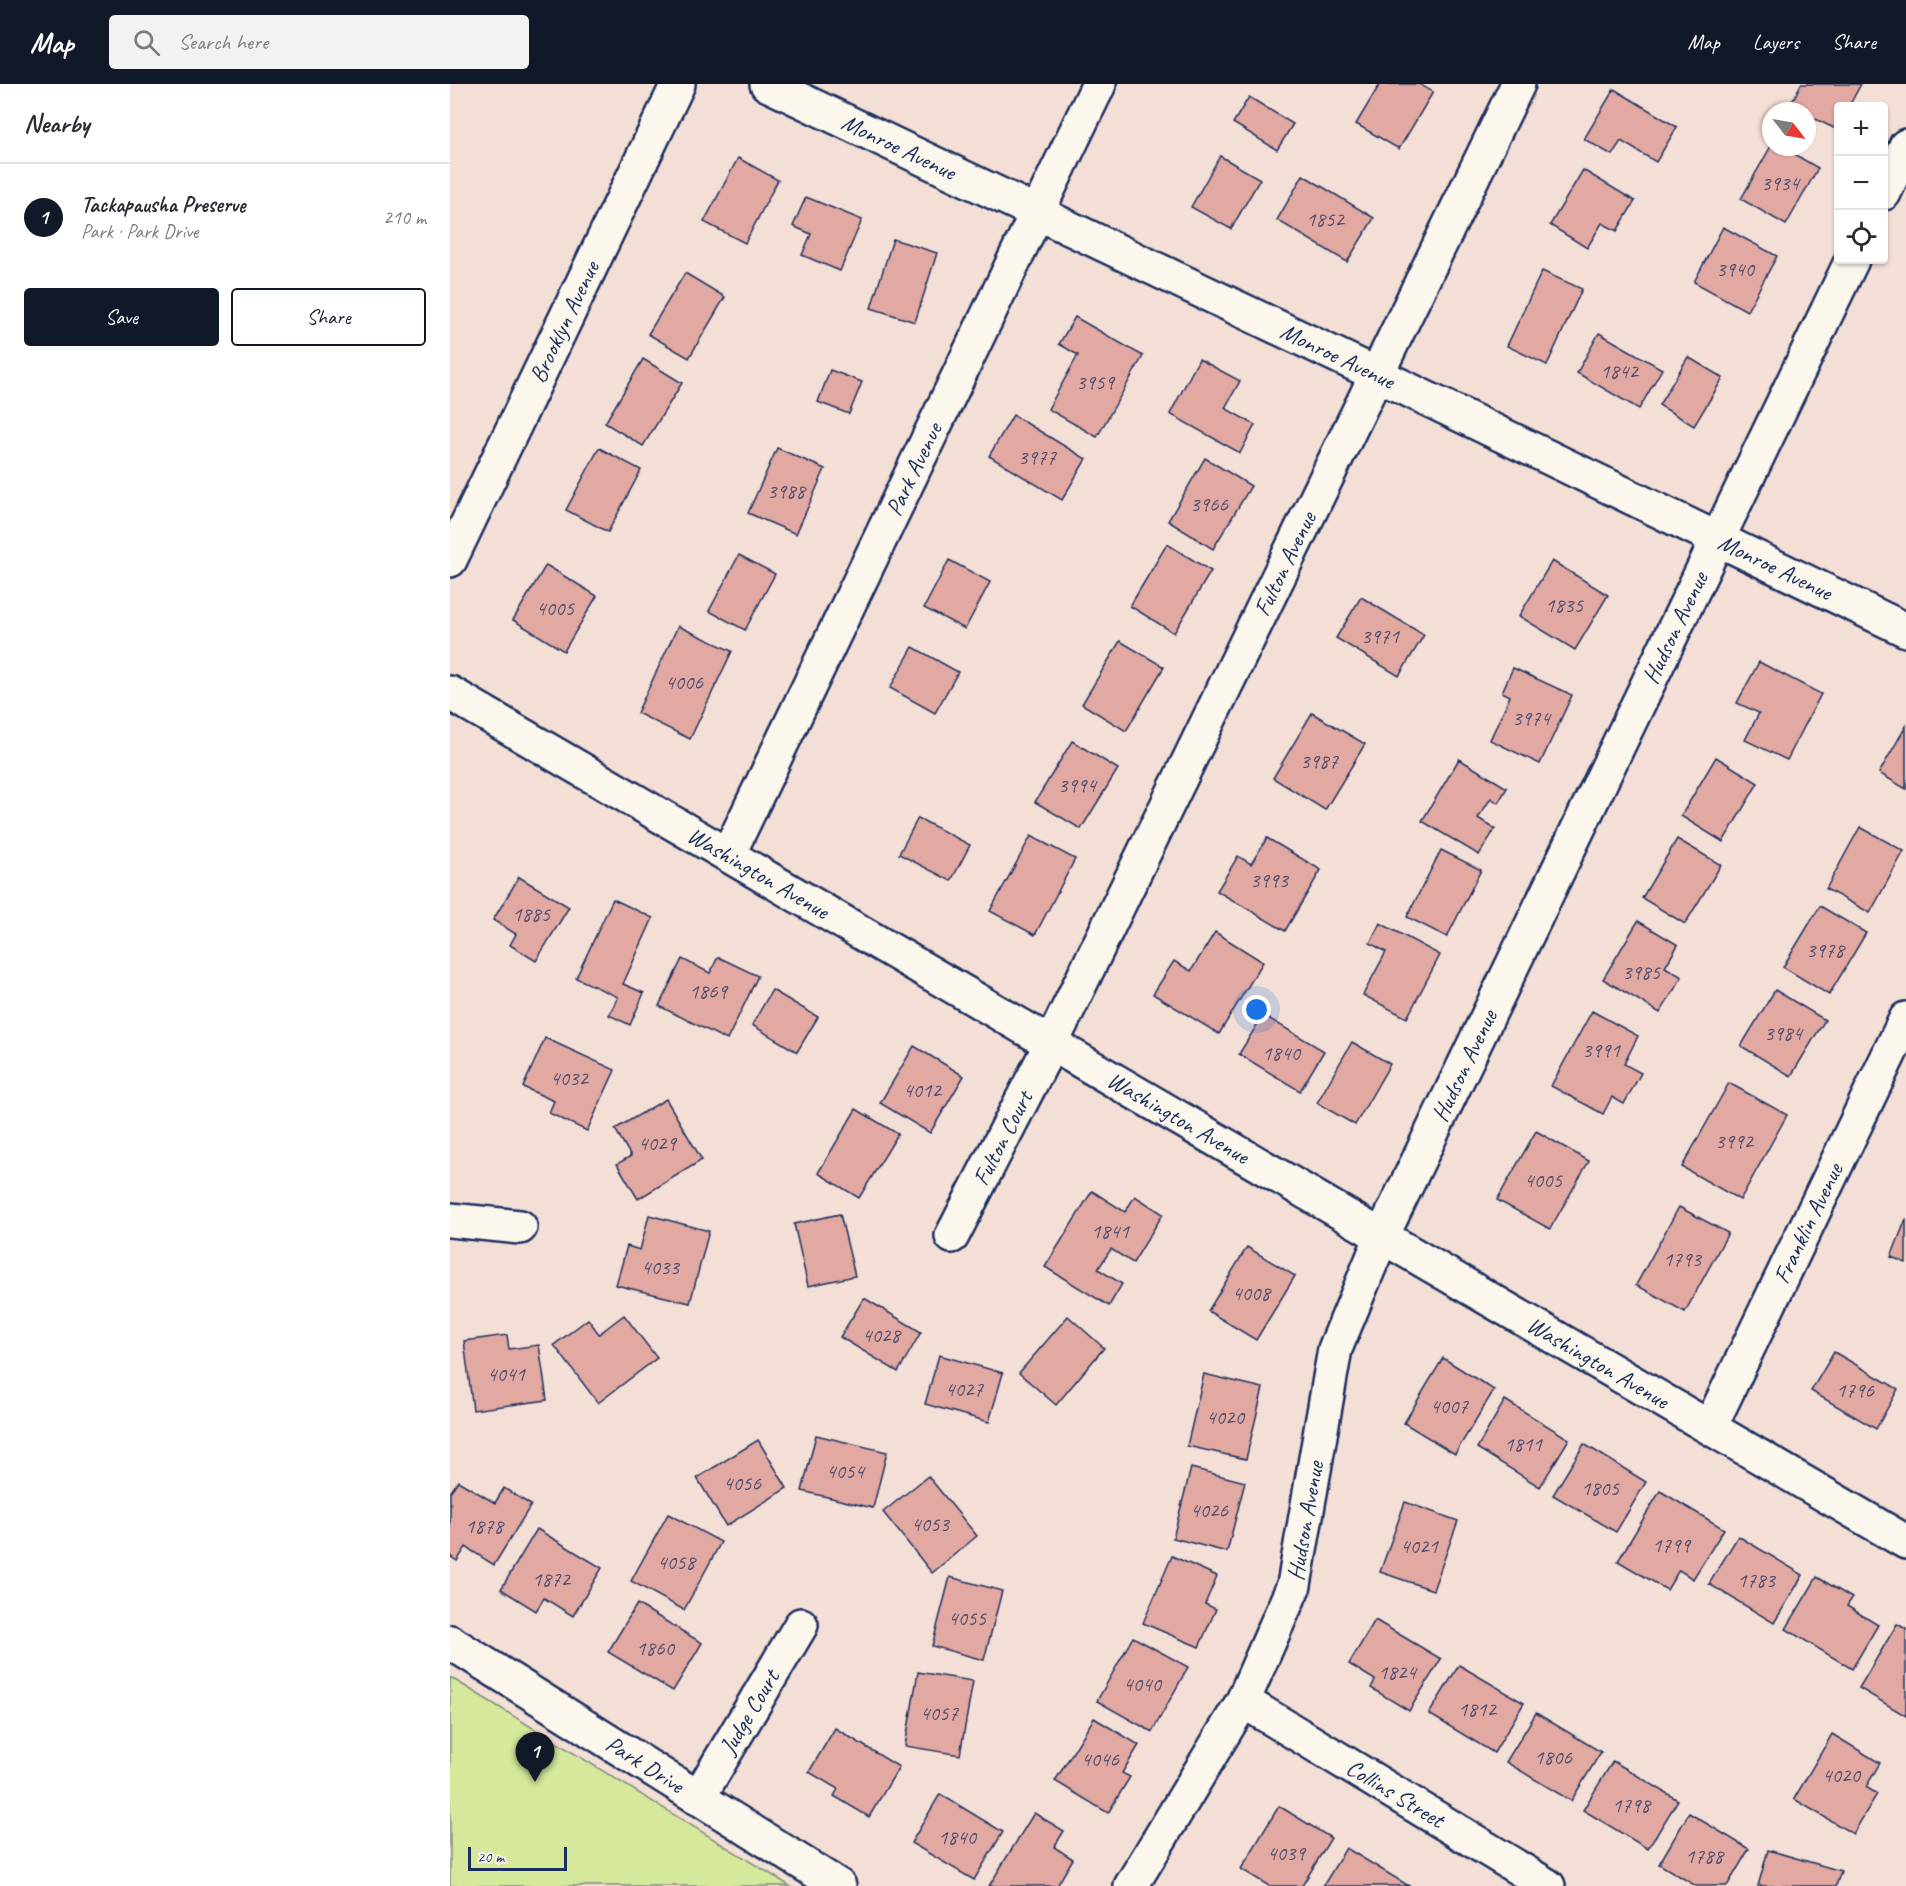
<!DOCTYPE html>
<html lang="en">
<head>
<meta charset="utf-8">
<style>
  :root { --surface:#fff; --page:#f2f2f3; --text:#2b2b33; --muted:#7c7c81; --line:#e1e1e2; --accent:#111827 }
  body { margin:0; font-family:Caveat,sans-serif; background:var(--page); color:var(--text) }
  .controls { position:absolute; right:18px; top:18px; display:grid; overflow:hidden; border-radius:6px; box-shadow:0 2px 4px #0004 }
  .controls button { width:54px; height:54px; display:grid; place-items:center; padding:0; border:0; border-bottom:2px solid var(--line); background:var(--surface); color:var(--text); font:30px sans-serif }
  .compass { position:absolute; left:1312px; top:18px; width:54px; height:54px; border-radius:50%; background:var(--surface); box-shadow:0 2px 4px #0004; rotate:121deg }
  .scale { position:absolute; left:18px; bottom:15px; width:99px; box-sizing:border-box; padding-left:6px; border:3px solid #1b2f5e; border-top:0; font-size:16px; line-height:21px; white-space:nowrap; color:#1b2f5e; -webkit-text-stroke:4px #fbf7ec; paint-order:stroke }
  .you { position:absolute; left:807px; top:926px; width:21px; height:21px; margin:-15px; border:4px solid #fff; border-radius:50%; background:#1a73e8; box-shadow:0 0 0 9px #1a73e833 }
  .badge { display:grid; place-items:center; width:39px; height:39px; border-radius:50%; background:var(--accent); color:#fff; font-size:20px; font-weight:700 }
  .pin { position:absolute; translate:-50% -50px; filter:drop-shadow(0 2px 3px #0008) }
  .pin::after { content:''; position:absolute; top:32px; width:21px; height:18px; background:inherit; clip-path:polygon(0 0,100% 0,50% 100%) }
  .list { margin:0; padding:0; list-style:none }
  h2 { display:flex; justify-content:space-between; align-items:center; height:78px; margin:0; padding:0 24px; font-size:26px }
  h2 small { font-size:20px; font-weight:400; color:var(--muted) }
  .list li { display:grid; grid-template-columns:39px 1fr auto; gap:18px; align-items:center; box-sizing:border-box; height:108px; padding:0 24px; border-top:2px solid var(--line) }
  .list b { display:block; font-size:22px; white-space:nowrap }
  .list p { margin:0; font-size:20px; white-space:nowrap; color:var(--muted) }
  .list em { font-size:20px; font-style:normal; color:var(--muted) }
  .actions { display:flex; gap:12px; padding:18px 24px }
  .actions a { flex:1; padding:14px 0; border:2px solid var(--accent); border-radius:6px; text-align:center; font-size:21px; color:var(--accent) }
  .actions .main { background:var(--accent); color:#fff }
  .icon { flex:none; width:33px; height:33px; fill:none; stroke:currentColor; stroke-width:2; stroke-linecap:round; stroke-linejoin:round }
  .map { position:relative; flex:none; width:1456px; height:1802px; overflow:hidden }
  header { display:flex; align-items:center; gap:36px; box-sizing:border-box; height:84px; padding:0 30px; background:var(--accent); color:#fff }
  header strong { font-size:28px }
  nav { display:flex; gap:33px; margin-inline-start:auto; font-size:21px }
  .search { width:420px; height:54px; background:var(--page); display:flex; align-items:center; gap:15px; box-sizing:border-box; padding:0 21px; border-radius:6px; color:var(--muted); font-size:22px }
  main { display:flex }
  aside { flex:1; background:var(--surface) }
  .map>svg:first-child { display:block }
  .green { fill:#d5e89c; stroke:#788c7d; stroke-width:1.5 }
  .building { fill:#e2a8a2; stroke:#1b2f5e; stroke-width:1.5 }
  .lines { fill:none; stroke-linecap:round; stroke-linejoin:round }
  .minor-casing { stroke:#1b2f5e; stroke-width:38 }
  .tertiary-casing { stroke:#1b2f5e; stroke-width:38 }
  .minor { stroke:#fbf7ec; stroke-width:33 }
  .tertiary { stroke:#fbf7ec; stroke-width:33 }
  .labels { text-anchor:middle; stroke-width:4.5; stroke-linejoin:round; paint-order:stroke }
  .number-label { font-size:21px; fill:#4d4d6f }
  .street-label { font-size:24px; fill:#1b2f5e; stroke:#fbf7ec }
</style>
</head>
<body>
<header>
<strong>Map</strong>
<div class="search"><svg class="icon" aria-label="search" viewBox="0 0 24 24"><circle cx="10" cy="10" r="6"/><path d="M15 15l6 6"/></svg>Search here</div>
<nav><a>Map</a><a>Layers</a><a>Share</a></nav>
</header>
<main>
<aside>
<h2>Nearby<small></small></h2>
<ul class="list">
<li><span class="badge">1</span><div><b>Tackapausha Preserve</b><p>Park · Park Drive</p></div><em>210 m</em></li>
</ul>
<div class="actions"><a class="main">Save</a><a>Share</a></div>
</aside>
<div class="map">
<svg width="1456" height="1802" viewBox="0 0 1456 1802">
  <rect width="100%" height="100%" fill="#f4dfd6"/>
  <filter id="ink" filterUnits="userSpaceOnUse"><feTurbulence type="fractalNoise" baseFrequency=".0167" numOctaves="2"/><feDisplacementMap in="SourceGraphic" scale="12" xChannelSelector="R" yChannelSelector="G"/><feConvolveMatrix kernelMatrix="1 2 1 2 8 2 1 2 1" color-interpolation-filters="sRGB"/></filter>
  <g filter="url(#ink)">
    <path class="green" d="M 0,1593 L 340,1802 L 0,1802 Z"/>
    <g class="building">
      <path d="M 930,0 L 969,0 L 983,8 L 949,65 L 906,40 Z"/>
      <path d="M 1351,0 L 1411,0 L 1399,22 L 1388,22 L 1388,46 L 1357,31 L 1357,27 L 1350,27 L 1340,22 Z"/>
      <path d="M 1164,5 L 1227,43 L 1206,78 L 1171,57 L 1162,71 L 1134,55 Z"/>
      <path d="M 799,13 L 843,40 L 827,66 L 783,39 Z"/>
      <path d="M 1321,62 L 1332,63 L 1368,84 L 1336,141 L 1291,115 Z"/>
      <path d="M 770,72 L 810,95 L 781,145 L 741,123 Z"/>
      <path d="M 288,74 L 328,96 L 295,159 L 254,138 Z"/>
      <path d="M 1133,86 L 1185,117 L 1167,147 L 1152,139 L 1137,164 L 1100,141 Z"/>
      <path d="M 853,91 L 924,134 L 897,178 L 827,136 Z"/>
      <path d="M 356,113 L 412,136 L 390,187 L 352,171 L 361,150 L 343,142 Z"/>
      <path d="M 1273,143 L 1327,172 L 1297,227 L 1244,198 Z"/>
      <path d="M 443,155 L 487,169 L 465,238 L 421,224 Z"/>
      <path d="M 1092,187 L 1132,205 L 1097,281 L 1057,262 Z"/>
      <path d="M 235,189 L 275,213 L 239,274 L 198,250 Z"/>
      <path d="M 625,233 L 693,272 L 647,353 L 598,325 L 628,271 L 609,260 Z"/>
      <path d="M 1149,249 L 1212,285 L 1189,325 L 1127,289 Z"/>
      <path d="M 1238,273 L 1273,294 L 1244,342 L 1209,321 Z"/>
      <path d="M 193,275 L 232,299 L 193,362 L 155,339 Z"/>
      <path d="M 749,275 L 790,297 L 775,324 L 805,341 L 790,369 L 720,330 Z"/>
      <path d="M 380,286 L 412,298 L 399,330 L 368,318 Z"/>
      <path d="M 563,331 L 636,375 L 612,416 L 539,372 Z"/>
      <path d="M 149,364 L 191,386 L 158,448 L 116,426 Z"/>
      <path d="M 327,364 L 375,385 L 346,450 L 298,429 Z"/>
      <path d="M 755,374 L 801,402 L 763,465 L 718,437 Z"/>
      <path d="M 717,460 L 761,487 L 724,549 L 680,522 Z"/>
      <path d="M 289,471 L 325,490 L 295,546 L 259,527 Z"/>
      <path d="M 499,476 L 540,498 L 515,545 L 474,524 Z"/>
      <path d="M 1102,477 L 1158,511 L 1125,566 L 1069,532 Z"/>
      <path d="M 96,481 L 147,512 L 114,567 L 63,536 Z"/>
      <path d="M 911,513 L 974,551 L 949,592 L 886,554 Z"/>
      <path d="M 228,542 L 282,567 L 240,655 L 187,629 Z"/>
      <path d="M 670,557 L 714,583 L 676,647 L 632,620 Z"/>
      <path d="M 463,563 L 508,588 L 485,629 L 440,604 Z"/>
      <path d="M 1309,578 L 1371,610 L 1337,676 L 1295,656 L 1309,629 L 1287,619 Z"/>
      <path d="M 1063,584 L 1122,611 L 1090,680 L 1040,656 L 1060,612 L 1052,608 Z"/>
      <path d="M 862,629 L 915,660 L 875,726 L 823,694 Z"/>
      <path d="M 1456,642 L 1456,705 L 1429,689 Z"/>
      <path d="M 622,657 L 668,685 L 631,745 L 585,718 Z"/>
      <path d="M 1266,673 L 1308,699 L 1273,758 L 1231,732 Z"/>
      <path d="M 1009,675 L 1057,704 L 1048,719 L 1041,714 L 1028,734 L 1045,745 L 1029,771 L 972,737 Z"/>
      <path d="M 468,734 L 520,761 L 501,797 L 449,770 Z"/>
      <path d="M 1410,743 L 1454,767 L 1420,829 L 1376,805 Z"/>
      <path d="M 581,752 L 625,775 L 585,851 L 540,827 Z"/>
      <path d="M 817,754 L 871,786 L 835,847 L 767,807 L 788,772 L 801,780 Z"/>
      <path d="M 1227,755 L 1271,781 L 1235,840 L 1192,814 Z"/>
      <path d="M 991,766 L 1031,786 L 997,853 L 957,833 Z"/>
      <path d="M 69,793 L 119,823 L 86,877 L 60,861 L 66,850 L 43,836 Z"/>
      <path d="M 163,815 L 203,834 L 173,900 L 194,909 L 180,941 L 159,931 L 168,913 L 126,894 Z"/>
      <path d="M 1370,822 L 1416,849 L 1379,911 L 1333,883 Z"/>
      <path d="M 1188,837 L 1228,861 L 1215,883 L 1232,893 L 1210,929 L 1153,895 Z"/>
      <path d="M 930,839 L 990,871 L 957,934 L 913,911 L 936,868 L 920,859 Z"/>
      <path d="M 765,848 L 813,878 L 769,950 L 703,910 L 724,877 L 741,887 Z"/>
      <path d="M 268,873 L 308,892 L 277,956 L 209,922 L 232,875 L 260,889 Z"/>
      <path d="M 322,906 L 368,933 L 347,968 L 302,941 Z"/>
      <path d="M 1325,906 L 1375,936 L 1341,992 L 1291,962 Z"/>
      <path d="M 1142,927 L 1188,952 L 1174,980 L 1191,989 L 1174,1020 L 1162,1013 L 1153,1030 L 1101,1002 Z"/>
      <path d="M 813,931 L 874,967 L 850,1007 L 789,970 Z"/>
      <path d="M 95,954 L 165,986 L 137,1047 L 99,1029 L 104,1017 L 73,1003 Z"/>
      <path d="M 902,958 L 940,980 L 905,1041 L 867,1019 Z"/>
      <path d="M 464,962 L 514,992 L 480,1049 L 430,1019 Z"/>
      <path d="M 1279,999 L 1337,1031 L 1290,1116 L 1232,1083 Z"/>
      <path d="M 216,1015 L 252,1076 L 188,1115 L 167,1080 L 181,1072 L 165,1045 Z"/>
      <path d="M 406,1025 L 448,1050 L 409,1114 L 368,1089 Z"/>
      <path d="M 1086,1047 L 1139,1077 L 1100,1145 L 1047,1116 Z"/>
      <path d="M 642,1107 L 675,1128 L 685,1112 L 713,1130 L 683,1179 L 661,1165 L 648,1185 L 672,1200 L 659,1222 L 595,1183 Z"/>
      <path d="M 1229,1123 L 1278,1149 L 1235,1228 L 1186,1201 Z"/>
      <path d="M 390,1130 L 405,1192 L 358,1202 L 344,1140 Z"/>
      <path d="M 199,1131 L 259,1147 L 240,1219 L 166,1201 L 177,1162 L 190,1166 Z"/>
      <path d="M 1456,1135 L 1456,1179 L 1441,1173 Z"/>
      <path d="M 797,1163 L 845,1192 L 806,1256 L 758,1227 Z"/>
      <path d="M 414,1214 L 471,1248 L 448,1288 L 390,1253 Z"/>
      <path d="M 174,1231 L 207,1274 L 148,1319 L 104,1261 L 138,1235 L 149,1250 Z"/>
      <path d="M 618,1232 L 654,1264 L 606,1321 L 569,1289 Z"/>
      <path d="M 57,1251 L 59,1265 L 89,1261 L 97,1316 L 23,1326 L 14,1257 Z"/>
      <path d="M 1384,1268 L 1448,1305 L 1426,1345 L 1361,1307 Z"/>
      <path d="M 489,1271 L 553,1289 L 539,1338 L 475,1320 Z"/>
      <path d="M 993,1274 L 1044,1306 L 1005,1370 L 954,1339 Z"/>
      <path d="M 754,1290 L 813,1304 L 796,1375 L 737,1362 Z"/>
      <path d="M 1055,1316 L 1119,1355 L 1090,1403 L 1027,1364 Z"/>
      <path d="M 366,1351 L 437,1368 L 423,1424 L 352,1407 Z"/>
      <path d="M 308,1356 L 337,1404 L 276,1442 L 247,1394 Z"/>
      <path d="M 1134,1360 L 1196,1398 L 1166,1448 L 1103,1411 Z"/>
      <path d="M 741,1384 L 795,1398 L 777,1468 L 723,1454 Z"/>
      <path d="M 478,1392 L 527,1452 L 482,1489 L 433,1428 Z"/>
      <path d="M 8,1397 L 45,1419 L 54,1404 L 81,1421 L 44,1481 L 16,1463 L 7,1477 L 0,1472 L 0,1409 Z"/>
      <path d="M 1210,1407 L 1274,1445 L 1243,1495 L 1229,1486 L 1217,1506 L 1168,1477 Z"/>
      <path d="M 955,1418 L 1008,1437 L 983,1506 L 930,1488 Z"/>
      <path d="M 218,1430 L 271,1458 L 234,1526 L 181,1497 Z"/>
      <path d="M 87,1445 L 152,1484 L 123,1532 L 94,1514 L 86,1527 L 51,1505 Z"/>
      <path d="M 1288,1452 L 1353,1491 L 1324,1539 L 1259,1500 Z"/>
      <path d="M 722,1472 L 767,1492 L 755,1520 L 766,1525 L 749,1563 L 693,1539 Z"/>
      <path d="M 500,1493 L 552,1507 L 534,1576 L 482,1562 Z"/>
      <path d="M 1367,1493 L 1402,1514 L 1397,1522 L 1428,1541 L 1402,1585 L 1336,1545 Z"/>
      <path d="M 187,1520 L 252,1559 L 223,1607 L 158,1568 Z"/>
      <path d="M 925,1536 L 991,1575 L 959,1627 L 921,1604 L 925,1596 L 899,1580 Z"/>
      <path d="M 1447,1540 L 1456,1545 L 1456,1632 L 1409,1604 Z"/>
      <path d="M 683,1553 L 738,1583 L 702,1648 L 647,1617 Z"/>
      <path d="M 1009,1581 L 1074,1619 L 1044,1669 L 979,1630 Z"/>
      <path d="M 468,1588 L 523,1597 L 510,1671 L 455,1662 Z"/>
      <path d="M 1086,1629 L 1151,1668 L 1121,1717 L 1056,1678 Z"/>
      <path d="M 644,1634 L 689,1661 L 672,1689 L 680,1693 L 658,1729 L 605,1697 Z"/>
      <path d="M 385,1644 L 449,1683 L 419,1733 L 384,1712 L 388,1705 L 359,1688 Z"/>
      <path d="M 1382,1650 L 1430,1679 L 1416,1703 L 1427,1710 L 1403,1750 L 1344,1715 Z"/>
      <path d="M 1163,1677 L 1228,1716 L 1198,1765 L 1133,1726 Z"/>
      <path d="M 490,1710 L 553,1748 L 524,1796 L 461,1759 Z"/>
      <path d="M 829,1722 L 881,1754 L 852,1802 L 819,1802 L 791,1785 Z"/>
      <path d="M 584,1729 L 614,1747 L 604,1763 L 623,1775 L 607,1802 L 539,1802 Z"/>
      <path d="M 1239,1729 L 1299,1765 L 1277,1802 L 1246,1802 L 1209,1780 Z"/>
      <path d="M 896,1764 L 959,1802 L 873,1802 Z"/>
      <path d="M 1318,1766 L 1391,1787 L 1386,1802 L 1308,1802 Z"/>
    </g>
    <g class="lines">
      <g class="minor-casing">
        <g id="minor">
          <path id="s1" d="M 317,0 L 928,291 L 1456,546"/>
          <path d="M 1434,109 L 1456,62"/>
          <path id="s2" d="M 0,476 L 228,0"/>
          <path id="s3" d="M 278,771 L 649,0"/>
          <path d="M 0,1136 L 70,1143"/>
          <path id="s4" d="M 502,1152 L 602,958 L 1068,0"/>
          <path id="s5" d="M 1260,1343 L 1456,935"/>
          <path id="s6" d="M 0,1558 L 389,1802"/>
          <path id="s7" d="M 793,1617 L 1098,1802"/>
          <path id="s8" d="M 248,1714 L 351,1541"/>
          <path id="s9" d="M 681,1802 L 793,1617 L 844,1501 L 885,1265 L 932,1152 L 1402,176"/>
        </g>
      </g>
      <g class="tertiary-casing">
        <g id="tertiary">
          <path id="s10" d="M 0,609 L 1456,1458"/>
        </g>
      </g>
      <use href="#minor" class="minor"/>
      <use href="#tertiary" class="tertiary"/>
    </g>
  </g>
  <g class="labels">
    <g class="number-label">
      <text x="1330" y="106">3934</text>
      <text x="875" y="142">1852</text>
      <text x="1285" y="192">3940</text>
      <text x="1169" y="294">1842</text>
      <text x="645" y="305">3959</text>
      <text x="587" y="380">3977</text>
      <text x="336" y="414">3988</text>
      <text x="759" y="427">3966</text>
      <text x="1114" y="528">1835</text>
      <text x="105" y="531">4005</text>
      <text x="930" y="559">3971</text>
      <text x="234" y="605">4006</text>
      <text x="1081" y="641">3974</text>
      <text x="869" y="684">3987</text>
      <text x="627" y="708">3994</text>
      <text x="819" y="803">3993</text>
      <text x="81" y="837">1885</text>
      <text x="1375" y="873">3978</text>
      <text x="1191" y="895">3985</text>
      <text x="258" y="914">1869</text>
      <text x="1333" y="956">3984</text>
      <text x="1151" y="973">3991</text>
      <text x="831" y="976">1840</text>
      <text x="119" y="1001">4032</text>
      <text x="472" y="1013">4012</text>
      <text x="1284" y="1064">3992</text>
      <text x="207" y="1066">4029</text>
      <text x="1093" y="1103">4005</text>
      <text x="660" y="1154">1841</text>
      <text x="1232" y="1182">1793</text>
      <text x="210" y="1190">4033</text>
      <text x="801" y="1216">4008</text>
      <text x="431" y="1258">4028</text>
      <text x="56" y="1297">4041</text>
      <text x="514" y="1312">4027</text>
      <text x="1405" y="1313">1796</text>
      <text x="999" y="1329">4007</text>
      <text x="775" y="1340">4020</text>
      <text x="1073" y="1367">1811</text>
      <text x="395" y="1394">4054</text>
      <text x="292" y="1406">4056</text>
      <text x="1150" y="1411">1805</text>
      <text x="759" y="1433">4026</text>
      <text x="480" y="1447">4053</text>
      <text x="34" y="1449">1878</text>
      <text x="1221" y="1468">1799</text>
      <text x="969" y="1469">4021</text>
      <text x="226" y="1485">4058</text>
      <text x="101" y="1502">1872</text>
      <text x="1306" y="1503">1783</text>
      <text x="517" y="1541">4055</text>
      <text x="205" y="1571">1860</text>
      <text x="947" y="1595">1824</text>
      <text x="692" y="1607">4040</text>
      <text x="1027" y="1632">1812</text>
      <text x="489" y="1636">4057</text>
      <text x="1103" y="1680">1806</text>
      <text x="650" y="1682">4046</text>
      <text x="1391" y="1698">4020</text>
      <text x="1181" y="1728">1798</text>
      <text x="507" y="1760">1840</text>
      <text x="836" y="1776">4039</text>
      <text x="1254" y="1779">1788</text>
    </g>
    <g class="street-label">
      <text dy="8" stroke="none"><textPath href="#s1" startOffset="146">Monroe Avenue</textPath></text>
      <text dy="8" stroke="none"><textPath href="#s2" startOffset="264">Brooklyn Avenue</textPath></text>
      <text dy="8" stroke="none"><textPath href="#s1" startOffset="632">Monroe Avenue</textPath></text>
      <text dy="8" stroke="none"><textPath href="#s3" startOffset="428">Park Avenue</textPath></text>
      <text dy="8" stroke="none"><textPath href="#s4" startOffset="750">Fulton Avenue</textPath></text>
      <text dy="8" stroke="none"><textPath href="#s1" startOffset="1118">Monroe Avenue</textPath></text>
      <text dy="8" stroke="none"><textPath href="#s9" startOffset="1380">Hudson Avenue</textPath></text>
      <text dy="8" stroke="none"><textPath href="#s10" startOffset="357">Washington Avenue</textPath></text>
      <text dy="8" stroke="none"><textPath href="#s9" startOffset="894">Hudson Avenue</textPath></text>
      <text dy="8" stroke="none"><textPath href="#s10" startOffset="843">Washington Avenue</textPath></text>
      <text dy="8" stroke="none"><textPath href="#s4" startOffset="110">Fulton Court</textPath></text>
      <text dy="8" stroke="none"><textPath href="#s5" startOffset="226">Franklin Avenue</textPath></text>
      <text dy="8" stroke="none"><textPath href="#s10" startOffset="1329">Washington Avenue</textPath></text>
      <text dy="8" stroke="none"><textPath href="#s9" startOffset="408">Hudson Avenue</textPath></text>
      <text dy="8" stroke="none"><textPath href="#s8" startOffset="100">Judge Court</textPath></text>
      <text dy="8" stroke="none"><textPath href="#s6" startOffset="230">Park Drive</textPath></text>
      <text dy="8" stroke="none"><textPath href="#s7" startOffset="178">Collins Street</textPath></text>
    </g>
  </g>
</svg>
<div class="controls">
<button>+</button>
<button>−</button>
<button><svg class="icon" aria-label="locate" viewBox="0 0 24 24"><circle cx="12" cy="12" r="6"/><path d="M12 2v4M12 18v4M2 12h4M18 12h4"/></svg></button>
</div>
<svg class="compass" viewBox="-18 -18 36 36"><path d="M0-13l5 13h-10z" fill="#e53935"/><path d="M0 13l5-13h-10z" fill="#7c7c81"/></svg>
<div class="scale">20 m</div>
<div class="you"></div>
<div class="pin badge" style="left:85px;top:1698px">1</div>
</div>
</main>
</body>
</html>
